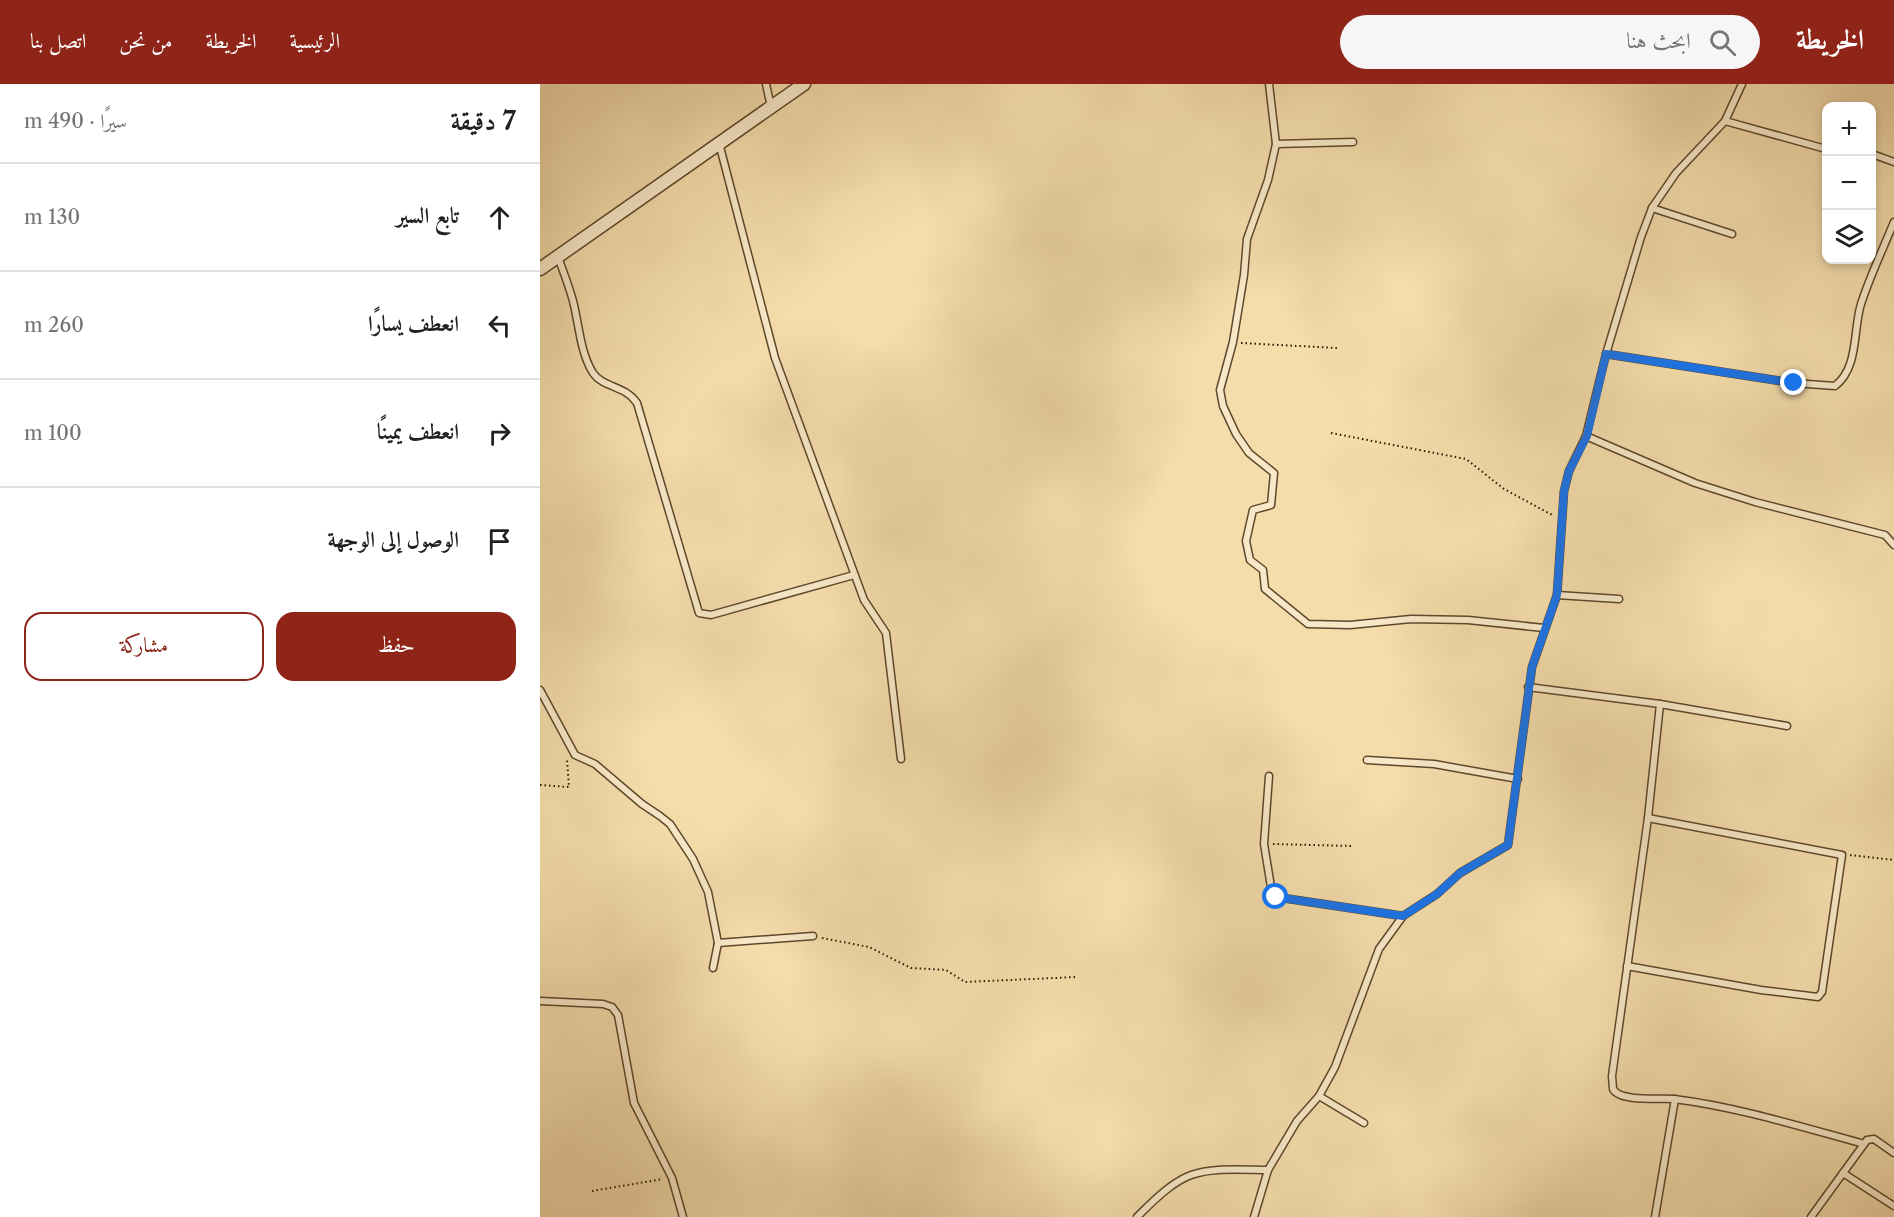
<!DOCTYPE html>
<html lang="ar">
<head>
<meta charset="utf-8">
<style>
  :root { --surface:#fff; --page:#f6f6f6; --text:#202124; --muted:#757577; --line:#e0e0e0; --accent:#8f2418 }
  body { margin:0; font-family:"Libre Caslon Text",Amiri,serif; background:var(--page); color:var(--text); direction:rtl }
  .controls { position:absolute; right:18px; top:18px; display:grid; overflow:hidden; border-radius:12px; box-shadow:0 3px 9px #0003 }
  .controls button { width:54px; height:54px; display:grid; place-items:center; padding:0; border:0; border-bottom:2px solid var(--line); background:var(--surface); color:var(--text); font:30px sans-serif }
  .stop { position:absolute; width:18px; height:18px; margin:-14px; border:4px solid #1a73e8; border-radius:50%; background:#fff }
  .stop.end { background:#1a73e8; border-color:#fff; box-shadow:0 2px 6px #0008 }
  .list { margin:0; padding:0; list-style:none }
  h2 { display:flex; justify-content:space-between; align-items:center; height:78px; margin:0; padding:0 24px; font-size:26px }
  h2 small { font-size:20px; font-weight:400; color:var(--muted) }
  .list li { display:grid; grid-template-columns:39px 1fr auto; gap:18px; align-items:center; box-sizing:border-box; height:108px; padding:0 24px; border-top:2px solid var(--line) }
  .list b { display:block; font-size:22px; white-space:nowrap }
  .list em { font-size:20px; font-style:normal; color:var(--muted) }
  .actions { display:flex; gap:12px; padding:18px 24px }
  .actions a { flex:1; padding:14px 0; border:2px solid var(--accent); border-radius:18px; text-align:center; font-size:21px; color:var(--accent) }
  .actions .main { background:var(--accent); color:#fff }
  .icon { flex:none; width:33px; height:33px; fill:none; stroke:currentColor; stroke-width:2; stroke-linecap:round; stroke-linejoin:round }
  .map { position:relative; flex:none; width:1354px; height:1133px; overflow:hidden; direction:ltr }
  header { display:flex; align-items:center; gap:36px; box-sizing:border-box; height:84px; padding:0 30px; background:var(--accent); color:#fff }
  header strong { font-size:28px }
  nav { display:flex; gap:33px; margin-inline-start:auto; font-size:21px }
  .search { width:420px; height:54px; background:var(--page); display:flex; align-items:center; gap:15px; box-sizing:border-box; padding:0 21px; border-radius:33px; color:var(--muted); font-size:22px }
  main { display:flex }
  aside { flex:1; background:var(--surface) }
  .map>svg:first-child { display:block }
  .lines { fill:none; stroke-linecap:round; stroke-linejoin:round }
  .service-casing { stroke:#5d482c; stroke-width:9 }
  .minor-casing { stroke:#5d482c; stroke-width:15 }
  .path { stroke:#2b1701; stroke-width:2; stroke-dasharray:1.5 3; stroke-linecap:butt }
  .service { stroke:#f8e8c8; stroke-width:6 }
  .minor { stroke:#f8e8c8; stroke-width:12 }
  .route { stroke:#1a73e8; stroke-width:8 }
</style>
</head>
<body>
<header>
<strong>الخريطة</strong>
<div class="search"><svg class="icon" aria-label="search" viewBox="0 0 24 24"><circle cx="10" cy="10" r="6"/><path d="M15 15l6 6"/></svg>ابحث هنا</div>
<nav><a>الرئيسية</a><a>الخريطة</a><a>من نحن</a><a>اتصل بنا</a></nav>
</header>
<main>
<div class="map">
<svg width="1354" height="1133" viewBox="0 0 1354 1133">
  <rect width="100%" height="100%" fill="#f4dcab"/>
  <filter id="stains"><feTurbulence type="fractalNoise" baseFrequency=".00333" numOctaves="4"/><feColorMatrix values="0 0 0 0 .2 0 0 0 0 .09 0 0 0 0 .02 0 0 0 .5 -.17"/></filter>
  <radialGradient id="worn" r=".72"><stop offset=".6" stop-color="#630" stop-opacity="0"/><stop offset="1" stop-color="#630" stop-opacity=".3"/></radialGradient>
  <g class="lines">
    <g class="service-casing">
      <g id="service">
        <path d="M 226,0 L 231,23"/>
        <path d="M 729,0 L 736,60 L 728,96 L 707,155 L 704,191 L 693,258 L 680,306 L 683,322 L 696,350 L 709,369 L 734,389 L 731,421 L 713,426 L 706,457 L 710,476 L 723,486 L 725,505 L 768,540 L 810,541 L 871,535 L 928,536 L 1004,544"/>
        <path d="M 1185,37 L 1286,65"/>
        <path d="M 179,59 L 235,274 L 324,516 L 346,549 L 361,675"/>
        <path d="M 736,60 L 813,58"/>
        <path d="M 1332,70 L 1354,78"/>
        <path d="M 1112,124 L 1192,150"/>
        <path d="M 18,173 C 23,187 29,202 33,217 C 39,240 40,268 53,289 C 63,304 85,301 97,319 L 159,529 L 171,531 L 314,491"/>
        <path d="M 1066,270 L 1254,299 L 1295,302 C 1319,284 1313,245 1321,220 C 1330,192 1343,165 1354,138"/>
        <path d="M 1046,352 L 1155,399 L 1215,418 L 1345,451 L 1354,461"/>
        <path d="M 1017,511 L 1079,515"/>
        <path d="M 988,603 L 1120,620 L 1247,642"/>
        <path d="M 0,606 L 35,671 L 55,680 L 102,720 L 120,732 L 130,740 L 153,775 L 168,808 L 178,859 L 173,884"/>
        <path d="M 1120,620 L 1108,734 L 1072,992 L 1073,1005 C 1080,1018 1119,1014 1134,1015 C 1198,1023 1262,1043 1324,1060"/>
        <path d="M 827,676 L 894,680 L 978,695"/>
        <path d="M 729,692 L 724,760 L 732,809 L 736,813 L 863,832"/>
        <path d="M 178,859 L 273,852"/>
        <path d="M 1087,882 L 1221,906 L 1278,913 L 1282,908 L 1302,771 L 1108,734"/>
        <path d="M 0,917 L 63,920 L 72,923 L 78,931 L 94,1019 L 132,1094 L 143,1133"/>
        <path d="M 779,1012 L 824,1039"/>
        <path d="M 1303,1089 L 1354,1122"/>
        <path d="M 597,1133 C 648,1081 658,1085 728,1086"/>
        <path d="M 714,1133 L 728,1086 L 757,1037 L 779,1012 L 795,983 L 839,865 L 863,832 L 897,810 L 920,789 L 968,761 L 992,583 L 1017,511 L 1024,407 L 1029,387 L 1046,352 L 1066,270 L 1101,153 L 1112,124 L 1136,89 L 1185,37 L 1202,0"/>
        <path d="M 1115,1133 L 1135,1015"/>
        <path d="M 1271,1133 L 1327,1056 L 1334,1055 L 1354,1069"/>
      </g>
    </g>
    <g class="minor-casing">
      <path id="minor" d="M 0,185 L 264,0"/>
    </g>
    <g class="path">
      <path d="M 701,259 L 797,264"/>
      <path d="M 791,349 L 926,375 L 964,405 L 1014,432"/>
      <path d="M 0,701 L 29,703 L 27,676"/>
      <path d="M 733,760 L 812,762"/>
      <path d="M 1310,771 L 1354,776"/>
      <path d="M 282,854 L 329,863 L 371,884 L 406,886 L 425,898 L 537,893"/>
      <path d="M 52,1107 L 123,1095"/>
    </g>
    <use href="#service" class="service"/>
    <use href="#minor" class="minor"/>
  </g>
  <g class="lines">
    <path class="route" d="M 736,813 L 863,832 L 897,810 L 920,789 L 968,761 L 992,583 L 1017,511 L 1024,407 L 1029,387 L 1047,352 L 1066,270 L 1254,299"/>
  </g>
  <rect width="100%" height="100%" filter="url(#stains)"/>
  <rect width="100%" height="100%" fill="url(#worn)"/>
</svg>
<div class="controls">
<button>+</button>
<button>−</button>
<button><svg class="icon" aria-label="layers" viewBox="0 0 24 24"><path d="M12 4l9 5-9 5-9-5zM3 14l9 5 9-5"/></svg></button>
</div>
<div class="stop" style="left:736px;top:813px"></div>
<div class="stop end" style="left:1254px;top:299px"></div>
</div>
<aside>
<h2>7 دقيقة<small>سيرًا · 490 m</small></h2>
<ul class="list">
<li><svg class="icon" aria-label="ahead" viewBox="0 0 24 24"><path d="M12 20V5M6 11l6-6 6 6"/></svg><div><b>تابع السير</b></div><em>130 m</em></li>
<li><svg class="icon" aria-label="left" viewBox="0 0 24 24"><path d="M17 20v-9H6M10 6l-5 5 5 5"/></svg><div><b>انعطف يسارًا</b></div><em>260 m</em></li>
<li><svg class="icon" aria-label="right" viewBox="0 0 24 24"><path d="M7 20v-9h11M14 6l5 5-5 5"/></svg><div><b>انعطف يمينًا</b></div><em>100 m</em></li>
<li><svg class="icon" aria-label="arrive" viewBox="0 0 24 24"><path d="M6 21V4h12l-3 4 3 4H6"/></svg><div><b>الوصول إلى الوجهة</b></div></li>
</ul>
<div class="actions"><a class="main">حفظ</a><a>مشاركة</a></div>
</aside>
</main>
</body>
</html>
